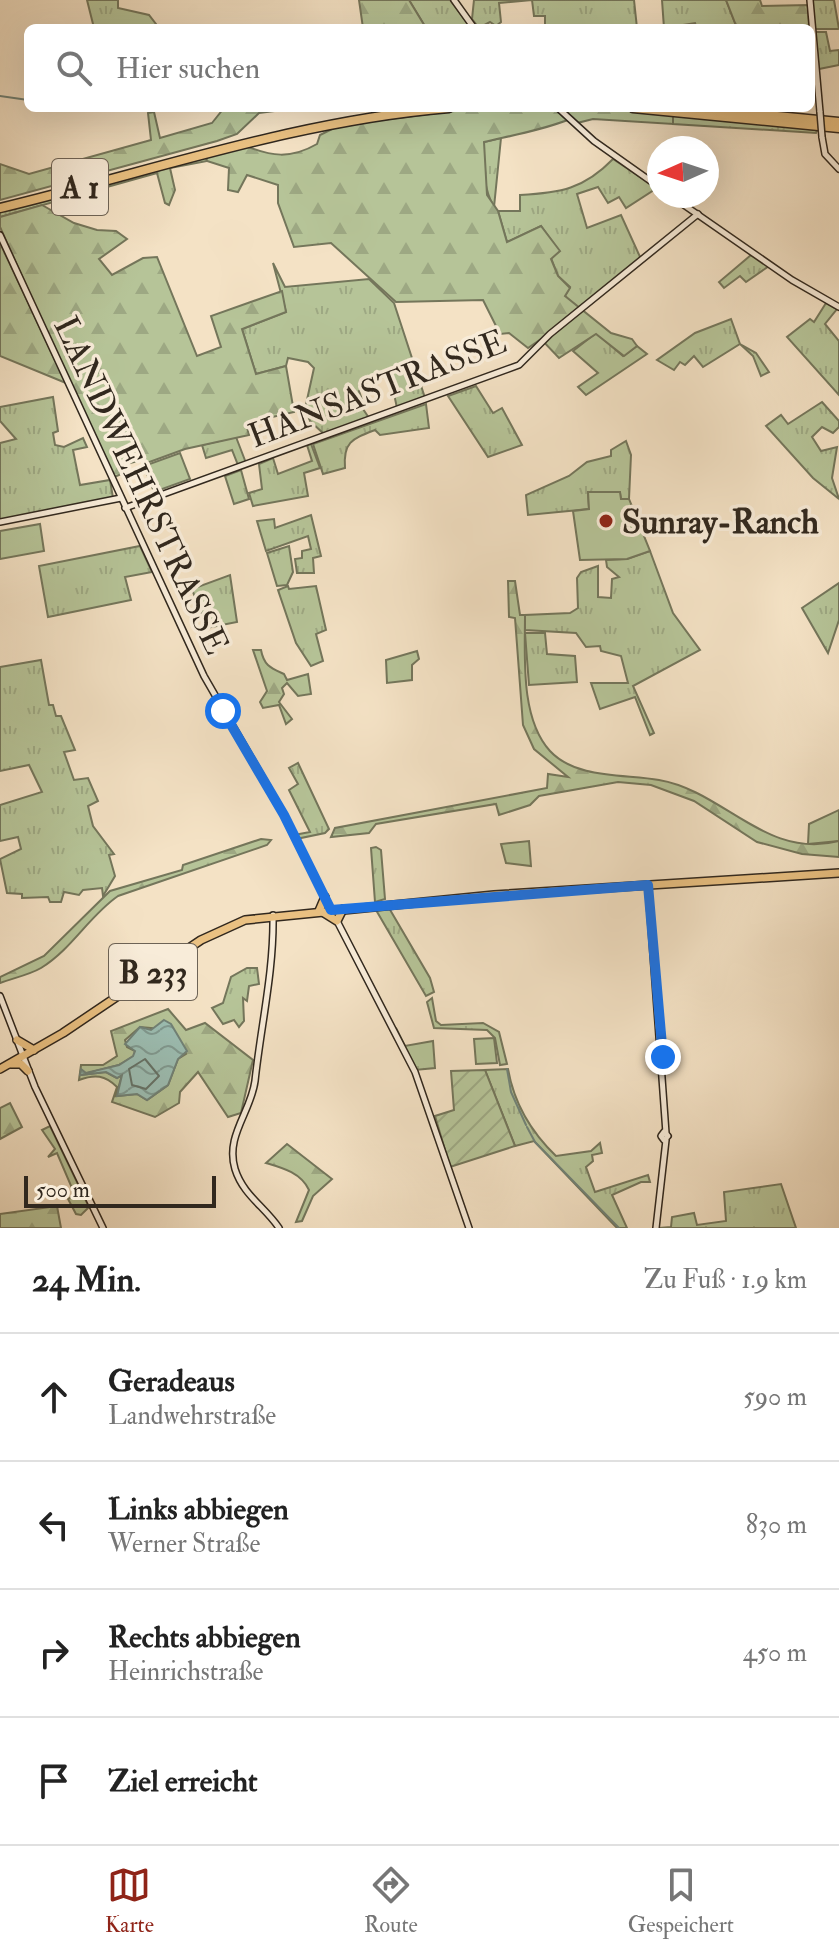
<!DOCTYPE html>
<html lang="de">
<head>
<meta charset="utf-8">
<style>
  :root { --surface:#fff; --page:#f2f2f2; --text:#222; --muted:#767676; --line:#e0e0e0; --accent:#8f2418 }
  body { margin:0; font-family:"IM FELL Double Pica",serif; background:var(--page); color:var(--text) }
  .compass { position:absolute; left:647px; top:136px; width:72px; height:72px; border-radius:50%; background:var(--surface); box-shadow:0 8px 32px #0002; rotate:267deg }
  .scale { position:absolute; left:24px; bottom:20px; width:192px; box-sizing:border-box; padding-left:8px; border:4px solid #31281e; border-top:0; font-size:22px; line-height:28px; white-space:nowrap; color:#31281e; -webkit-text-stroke:6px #f8ecd9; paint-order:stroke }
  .stop { position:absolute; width:24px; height:24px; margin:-18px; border:6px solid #1a73e8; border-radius:50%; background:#fff }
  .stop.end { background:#1a73e8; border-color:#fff; box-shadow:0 2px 8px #0008 }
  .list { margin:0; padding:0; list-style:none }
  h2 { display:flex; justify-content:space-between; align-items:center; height:104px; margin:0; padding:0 32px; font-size:34px }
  h2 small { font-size:26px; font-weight:400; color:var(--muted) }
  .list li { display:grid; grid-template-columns:52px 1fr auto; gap:24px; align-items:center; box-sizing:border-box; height:128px; padding:0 32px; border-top:2px solid var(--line) }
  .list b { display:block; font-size:30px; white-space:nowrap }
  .list p { margin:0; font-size:26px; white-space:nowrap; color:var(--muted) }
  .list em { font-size:26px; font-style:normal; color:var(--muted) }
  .icon { flex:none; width:44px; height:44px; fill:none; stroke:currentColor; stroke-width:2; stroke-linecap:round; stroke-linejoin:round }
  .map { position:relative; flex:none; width:839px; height:1228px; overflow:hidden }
  .search { position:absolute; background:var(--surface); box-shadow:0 8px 32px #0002; left:24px; right:24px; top:24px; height:88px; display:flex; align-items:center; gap:20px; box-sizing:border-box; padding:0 28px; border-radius:12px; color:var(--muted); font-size:30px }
  .sheet { height:616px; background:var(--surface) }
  nav { display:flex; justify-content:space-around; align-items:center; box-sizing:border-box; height:112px; border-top:2px solid var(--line); background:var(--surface); font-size:22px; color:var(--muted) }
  nav a { display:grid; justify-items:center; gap:4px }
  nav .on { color:var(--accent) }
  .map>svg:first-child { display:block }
  .grass { fill:url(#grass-tufts); stroke:#74765b; stroke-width:2 }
  .forest { fill:url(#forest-firs); stroke:#74765b; stroke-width:2; fill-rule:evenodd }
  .garden { fill:url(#garden-furrows); stroke:#74765b; stroke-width:2 }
  .pitch { fill:#b6c498; stroke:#74765b; stroke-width:2 }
  .water { fill:url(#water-waves); stroke:#718277; stroke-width:2 }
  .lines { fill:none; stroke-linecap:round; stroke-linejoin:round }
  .shore { stroke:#667368; stroke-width:2 }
  .stream { stroke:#718277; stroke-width:2 }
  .secondary-casing { stroke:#31281e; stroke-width:8 }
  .primary-casing { stroke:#31281e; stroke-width:10 }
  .highway-casing { stroke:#31281e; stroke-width:11 }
  .secondary { stroke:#f8ecd9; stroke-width:5 }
  .primary { stroke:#eac182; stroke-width:7 }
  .highway { stroke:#eac182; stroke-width:8 }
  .secondary-bridge-casing { stroke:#31281e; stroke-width:8; stroke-linecap:butt }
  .secondary-bridge { stroke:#f8ecd9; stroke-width:5 }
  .route { stroke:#1a73e8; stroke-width:10 }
  .poi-dot { fill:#8f2418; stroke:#f8ecd9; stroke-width:3 }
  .labels { text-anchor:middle; stroke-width:7; stroke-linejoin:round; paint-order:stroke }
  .shield { fill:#f8ecd9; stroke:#6d6356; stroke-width:2 }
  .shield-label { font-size:32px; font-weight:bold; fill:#31281e }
  .street-label { font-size:34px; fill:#31281e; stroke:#f8ecd9 }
  .poi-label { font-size:34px; font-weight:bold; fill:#31281e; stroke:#f8ecd9; text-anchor:start }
</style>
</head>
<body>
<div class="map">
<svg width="839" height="1228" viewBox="0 0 839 1228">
  <defs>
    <pattern id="grass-tufts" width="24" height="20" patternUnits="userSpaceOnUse" patternTransform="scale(2)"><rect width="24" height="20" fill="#b6c498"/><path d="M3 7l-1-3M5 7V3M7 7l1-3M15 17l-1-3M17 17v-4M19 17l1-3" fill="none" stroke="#9da883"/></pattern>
    <pattern id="forest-firs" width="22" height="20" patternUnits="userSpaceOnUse" patternTransform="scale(2)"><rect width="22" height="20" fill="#b6c498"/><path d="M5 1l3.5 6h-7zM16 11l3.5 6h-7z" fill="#9da883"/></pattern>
    <pattern id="garden-furrows" width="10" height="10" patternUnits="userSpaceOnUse" patternTransform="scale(2)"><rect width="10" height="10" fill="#b6c498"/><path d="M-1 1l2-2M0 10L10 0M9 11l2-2" fill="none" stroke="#9da883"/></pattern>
    <pattern id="water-waves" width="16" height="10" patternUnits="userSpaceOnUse" patternTransform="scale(2)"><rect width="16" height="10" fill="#9cbeb3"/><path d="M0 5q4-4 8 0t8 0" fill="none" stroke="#809a91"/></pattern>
  </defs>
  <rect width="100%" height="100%" fill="#f4e2c5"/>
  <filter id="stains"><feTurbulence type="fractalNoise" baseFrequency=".0025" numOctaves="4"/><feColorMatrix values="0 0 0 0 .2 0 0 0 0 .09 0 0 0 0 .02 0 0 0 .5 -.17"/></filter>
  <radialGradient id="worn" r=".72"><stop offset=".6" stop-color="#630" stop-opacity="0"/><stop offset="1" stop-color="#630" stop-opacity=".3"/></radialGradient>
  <g class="grass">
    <path d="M 87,0 L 118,0 L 118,8 L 149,15 L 159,28 L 94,28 Z"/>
    <path d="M 409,0 L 450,0 L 471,28 L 426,28 Z"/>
    <path d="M 474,0 L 634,0 L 637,28 L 545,28 L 545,16 L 534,16 L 532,0 L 499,3 L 501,22 L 496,26 L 490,22 L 479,28 L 472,19 Z"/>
    <path d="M 662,0 L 726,0 L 737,28 L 697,28 L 695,23 L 664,28 Z"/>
    <path d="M 812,0 L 834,0 L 839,29 L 814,29 Z"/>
    <path d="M 815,32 L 826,32 L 830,51 L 839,50 L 839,65 L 819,69 Z"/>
    <path d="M 673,114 L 817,130 L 816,133 L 673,124 Z"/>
    <path d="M 501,138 L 494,207 C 482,186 484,165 484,142 Z"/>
    <path d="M 206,156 L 207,161 L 170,168 L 175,190 L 169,205 L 165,203 L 157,173 L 0,217 L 0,211 Z"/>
    <path d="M 613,159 L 657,188 L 626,208 L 619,197 L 608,203 L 598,187 L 577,194 L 587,228 L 621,215 L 641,259 L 578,309 L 565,296 L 570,287 L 558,276 L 551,258 L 559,251 L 541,226 L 507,242 L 498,211 L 520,211 L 520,195 C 560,193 584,189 613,159 Z"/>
    <path d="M 751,255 L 769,266 L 746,282 L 740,276 L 724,288 L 719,282 Z"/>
    <path d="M 273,263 L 285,287 L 369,279 L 394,303 L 425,398 L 397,408 L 390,375 L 365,382 L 366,386 L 359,391 L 364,405 L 361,406 L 369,418 L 324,434 L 310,421 L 305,409 L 314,368 L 308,362 L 288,358 L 286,366 L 256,374 L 242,329 L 286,312 Z"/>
    <path d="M 826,303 L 837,309 L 825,324 L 839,341 L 839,395 L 787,337 L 810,319 L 814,322 Z"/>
    <path d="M 731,319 L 740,344 L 756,353 L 769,372 L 761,376 L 753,356 L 740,344 L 703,367 L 694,356 L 685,365 L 680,362 L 674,370 L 657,360 L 695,333 Z"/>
    <path d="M 596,333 L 623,356 L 637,346 L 647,354 L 586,395 L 578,387 L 598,373 L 573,351 Z"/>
    <path d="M 476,386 L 493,413 L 502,408 L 522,445 L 488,457 L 448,396 Z"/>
    <path d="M 53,397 L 58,431 L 53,433 L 55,445 L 64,447 L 83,438 L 87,447 L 73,450 L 80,485 L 110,480 L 113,498 L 0,520 L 0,443 L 16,439 L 0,421 L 0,407 Z"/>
    <path d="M 822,402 L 839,421 L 839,427 L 833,433 L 822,427 L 812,437 L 821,451 L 837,447 L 832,478 L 839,499 L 813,478 L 766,426 L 781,415 L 788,424 Z"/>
    <path d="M 426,404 L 429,428 L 380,435 L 375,430 C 352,439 343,442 345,468 L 323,474 L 313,444 Z"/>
    <path d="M 236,437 L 246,463 L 238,465 L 232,450 L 206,458 L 202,445 Z"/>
    <path d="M 626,441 L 631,455 L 629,499 L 621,500 L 620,493 L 588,493 L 589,509 L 528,515 L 526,495 L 569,476 L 587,462 L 611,456 L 611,450 Z"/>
    <path d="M 311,444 L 320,468 L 304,473 L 308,496 L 253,506 L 249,493 L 262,489 L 259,464 L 273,458 L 278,474 L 312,461 L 307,445 Z"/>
    <path d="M 241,470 L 249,499 L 234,504 L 225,476 Z"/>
    <path d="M 311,515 L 321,556 L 313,558 L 314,573 L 297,573 L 295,559 L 302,558 L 302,551 L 311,549 L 308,536 L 266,551 L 257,521 L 274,519 L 275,528 Z"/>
    <path d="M 140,546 L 152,572 L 125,577 L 131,600 L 48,617 L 39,566 Z"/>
    <path d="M 289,546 L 293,572 L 287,585 L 277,586 L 267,553 Z"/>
    <path d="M 650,551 L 673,613 L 700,650 L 633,686 L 654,733 L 650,735 L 635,697 L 600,709 L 591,683 L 628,683 L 621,656 L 601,651 L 600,646 L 586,647 L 576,633 L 525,630 L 525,615 L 570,613 L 578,608 L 577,578 L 581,572 L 598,566 L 598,597 L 611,598 L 612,579 L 619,577 L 607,567 L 606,560 L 627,559 Z"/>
    <path d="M 230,575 L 237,622 L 206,628 L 192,589 Z"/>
    <path d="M 839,583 L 839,620 L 828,653 L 802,608 Z"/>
    <path d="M 288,586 L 289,589 L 316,586 L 326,630 L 316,634 L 323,661 L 311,666 L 296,643 L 278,590 Z"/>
    <path d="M 525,633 L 545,633 L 547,654 L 575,656 L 577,682 L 529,685 Z"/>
    <path d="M 417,651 L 419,659 L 412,665 L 412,680 L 387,683 L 386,660 Z"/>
    <path d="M 41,660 L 49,705 L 53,705 L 56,716 L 61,716 L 75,750 L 64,752 L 74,780 L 88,778 L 98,801 L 88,806 L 93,826 L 114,854 L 109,855 L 115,876 L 103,896 L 102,888 L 83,890 L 79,895 L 64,892 L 61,902 L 50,902 L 48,897 L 22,898 L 22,894 L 7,893 L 0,859 L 21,849 L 18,837 L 0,841 L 0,805 L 42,792 L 29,765 L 0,771 L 0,667 Z"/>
    <path d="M 298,763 L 329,829 L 325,833 L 296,839 L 294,835 L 310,832 L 289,790 L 298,784 L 289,768 Z"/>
    <path d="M 839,810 L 839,841 L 808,844 L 809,824 Z"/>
    <path d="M 529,841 L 531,866 L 506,863 L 501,844 Z"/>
    <path d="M 376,847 L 381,850 L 385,899 L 375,902 L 371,848 Z"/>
    <path d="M 389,908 L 430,978 L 434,992 L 426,996 L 376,910 Z"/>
    <path d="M 247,968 L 257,968 L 259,984 L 249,986 L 247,1001 L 243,998 L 244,1021 L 239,1027 L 234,1020 L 223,1024 L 212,1008 L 223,1003 L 231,977 Z"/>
    <path d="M 432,998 L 436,1021 L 441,1025 L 483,1023 L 499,1032 L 507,1064 L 500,1065 L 495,1038 L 487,1030 L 434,1028 L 427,1002 Z"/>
    <path d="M 396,1028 L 405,1046 L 433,1041 L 435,1068 L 415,1070 Z"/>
    <path d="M 508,1069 C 514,1103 531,1132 556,1156 L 591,1151 L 600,1143 L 602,1153 L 592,1155 L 593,1161 L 586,1167 L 595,1192 L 648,1175 L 650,1182 L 641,1182 L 612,1195 L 627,1228 L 617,1228 L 534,1141 L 515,1146 L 485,1070 Z"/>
    <path d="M 50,1126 L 89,1207 L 81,1215 L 76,1214 L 68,1199 L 75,1195 L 57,1153 L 48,1157 L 55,1149 L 42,1130 Z"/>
    <path d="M 781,1184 L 796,1228 L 659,1228 L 671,1227 L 672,1217 L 694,1213 L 697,1225 L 726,1221 L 724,1192 Z"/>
  </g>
  <g class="forest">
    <path d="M 359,0 L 409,0 L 426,28 L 363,28 Z"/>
    <path d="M 726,0 L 760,0 L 762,6 L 808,5 L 809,28 L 737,28 Z"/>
    <path d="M 224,108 L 298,108 L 259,113 L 237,134 L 217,141 L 0,200 L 0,164 L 29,174 L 151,140 L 148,113 L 154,112 L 160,138 L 212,123 Z"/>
    <path d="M 479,108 L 601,108 L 673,114 L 673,124 L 593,119 L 577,123 L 573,118 C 543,130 514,135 484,142 L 487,195 L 498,211 L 507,242 L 541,226 L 560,251 L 551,259 L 558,276 L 570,288 L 565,296 L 611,333 L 632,339 L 637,346 L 624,356 L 596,334 L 559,358 L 541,339 L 528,348 L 509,333 L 500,334 L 483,300 L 396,302 L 331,243 L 294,247 L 278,203 L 278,185 L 247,175 L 238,192 L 228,190 L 229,168 L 207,161 L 206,156 L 244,145 C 271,157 291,159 317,144 L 320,135 L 340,125 Z"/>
    <path d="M 42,205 L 74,223 L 97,230 L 116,231 L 127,239 L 99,259 L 112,275 L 143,258 L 157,257 L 197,356 L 221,347 L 211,316 L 282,291 L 286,312 L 242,329 L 256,374 L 286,366 L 294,412 L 246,423 L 249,435 L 185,449 L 144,464 L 142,460 L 122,465 L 124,473 L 112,478 L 0,227 L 0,217 Z"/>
    <path d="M 0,243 L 66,383 L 0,356 Z"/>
    <path d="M 508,581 L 515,581 L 520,615 L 525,615 C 525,656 520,718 550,751 C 576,779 624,774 659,780 C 724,791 766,860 839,841 L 839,857 L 802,854 L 757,842 L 694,801 L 651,785 L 618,782 L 539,796 L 530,805 L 499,815 L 496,804 L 376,824 L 369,833 L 331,837 L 335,828 L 547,788 L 548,774 L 568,777 L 534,749 L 523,725 L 515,618 L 509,617 Z"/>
    <path d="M 253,650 L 261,650 C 264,666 271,668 284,674 L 287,680 L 308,674 L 311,694 L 298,696 L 287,683 L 282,688 L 284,694 L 279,702 L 292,719 L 286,724 L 279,705 L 263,708 L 260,702 L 267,691 Z"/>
    <path d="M 261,839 L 271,840 L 267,845 L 118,896 C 89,916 72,949 41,968 C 29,975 13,978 0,983 L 0,977 L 44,956 L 110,891 L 182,870 L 183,865 Z"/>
    <path d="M 168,1009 L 186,1030 L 205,1023 L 253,1060 L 241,1113 L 228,1117 L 198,1072 L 180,1092 L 179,1103 L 155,1117 L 112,1102 L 117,1087 C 105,1075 95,1074 79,1080 L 81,1065 L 103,1065 L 117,1056 L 111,1031 ZM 140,1027 L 172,1030 L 186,1054 L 178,1059 L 168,1085 L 147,1100 L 137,1094 L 116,1096 L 122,1075 L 117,1078 L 106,1072 L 80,1075 L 119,1065 L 134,1056 L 135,1051 L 127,1047 L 125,1040 Z"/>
    <path d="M 10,1103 L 22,1127 L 0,1139 L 0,1108 Z"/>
    <path d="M 287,1144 L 332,1179 L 313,1196 L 302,1221 L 296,1222 L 309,1190 C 301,1173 283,1168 266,1163 Z"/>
    <path d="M 57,1206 L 61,1228 L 0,1228 L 0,1214 Z"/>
  </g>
  <path class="garden" d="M 485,1070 L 515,1146 L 450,1167 L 435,1116 L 454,1110 L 451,1071 Z"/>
  <g class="pitch">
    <path d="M 180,453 L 190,479 L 154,492 L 144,466 Z"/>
    <path d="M 588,492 L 620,492 L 621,499 L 629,499 L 650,551 L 627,559 L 580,560 L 573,511 L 589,509 Z"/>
    <path d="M 40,524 L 44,551 L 0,559 L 0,531 Z"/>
    <path d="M 494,1038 L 497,1063 L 476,1064 L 474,1039 Z"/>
  </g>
  <path class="water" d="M 164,1020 L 171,1024 L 187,1051 L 178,1059 L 168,1085 L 147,1100 L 137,1094 L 117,1096 L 122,1075 L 117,1078 L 106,1072 L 80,1075 L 81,1069 L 86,1073 L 119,1065 L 133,1056 L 135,1051 L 125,1044 L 140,1027 L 151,1030 Z"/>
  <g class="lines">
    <path class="shore" d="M 145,1059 L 159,1076 L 146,1089 L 132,1085 L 129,1069 Z"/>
    <g class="stream">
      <path d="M 0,96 L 28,100"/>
      <path d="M 507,1069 L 511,1092 L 526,1125"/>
      <path d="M 527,1127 L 535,1142 L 619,1228"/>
    </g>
    <g class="secondary-casing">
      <g id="secondary">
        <path d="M 454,0 L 474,28"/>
        <path d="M 810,0 L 820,112"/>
        <path d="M 558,108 L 594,141 L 659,187"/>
        <path d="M 822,137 L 825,154 L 839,169"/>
        <path d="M 671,196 L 792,280 L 839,307"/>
        <path d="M 0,235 L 204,676 L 284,815 L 332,912"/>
        <path d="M 125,508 L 519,365 L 550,334 L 698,214"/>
        <path d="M 0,522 L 121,498"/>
        <path d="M 648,885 L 666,1133"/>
        <path d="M 273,915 C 274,971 261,1025 255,1081 C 251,1112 225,1136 235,1169 C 243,1195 265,1207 279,1228"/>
        <path d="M 337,921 L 415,1072 L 469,1228"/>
        <path d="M 0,996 L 35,1087 L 103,1228"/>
        <path d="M 664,1132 L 668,1136 L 664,1140 L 661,1136 Z"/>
        <path d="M 656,1228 L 666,1140"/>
      </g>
    </g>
    <g class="primary-casing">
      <g id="primary">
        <path d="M 319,911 L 325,897"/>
        <path d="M 321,911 L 337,921 L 343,909"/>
        <path d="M 17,1040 L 34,1050"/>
        <path d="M 11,1064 L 21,1064 L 28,1071"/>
        <path d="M 0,1069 L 63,1033 L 201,940 L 245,920 L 494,895 L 839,873"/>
      </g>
    </g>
    <g class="highway-casing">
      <g id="highway">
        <path d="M 633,108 L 839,128"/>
        <path d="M 704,109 L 839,122"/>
        <path d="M 0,208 C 150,172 294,121 449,108"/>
      </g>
    </g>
    <use href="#secondary" class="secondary"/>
    <use href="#primary" class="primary"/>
    <use href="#highway" class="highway"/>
    <g class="secondary-bridge-casing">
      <path id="secondary-bridge" d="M 820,112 L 822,137"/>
    </g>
    <use href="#secondary-bridge" class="secondary-bridge"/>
  </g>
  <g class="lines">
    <path class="route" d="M 223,711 L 284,815 L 331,910 L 648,885 L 663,1057"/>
  </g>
  <circle class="poi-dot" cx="606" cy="521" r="8"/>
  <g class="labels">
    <g class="shield">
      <rect x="52" y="159" width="56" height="56" rx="6"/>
      <rect x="109" y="944" width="88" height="56" rx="6"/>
    </g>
    <g class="shield-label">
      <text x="80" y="198">A 1</text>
      <text x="153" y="983">B 233</text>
    </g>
    <g class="street-label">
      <text transform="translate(377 388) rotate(-21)" y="12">HANSASTRASSE</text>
      <text transform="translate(142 485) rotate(65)" y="12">LANDWEHRSTRASSE</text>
    </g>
    <g class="poi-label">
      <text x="622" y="533">Sunray-Ranch</text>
    </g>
  </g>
  <rect width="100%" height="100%" filter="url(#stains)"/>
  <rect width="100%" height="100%" fill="url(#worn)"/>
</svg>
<svg class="compass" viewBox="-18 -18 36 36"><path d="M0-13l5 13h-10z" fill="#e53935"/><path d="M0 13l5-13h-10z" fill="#767676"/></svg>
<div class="scale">500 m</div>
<div class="stop" style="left:223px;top:711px"></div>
<div class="stop end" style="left:663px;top:1057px"></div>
<div class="search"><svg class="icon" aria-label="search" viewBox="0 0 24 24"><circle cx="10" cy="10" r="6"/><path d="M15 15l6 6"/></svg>Hier suchen</div>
</div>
<section class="sheet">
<h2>24 Min.<small>Zu Fuß · 1.9 km</small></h2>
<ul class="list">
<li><svg class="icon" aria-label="ahead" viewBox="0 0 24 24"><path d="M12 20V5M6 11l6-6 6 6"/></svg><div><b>Geradeaus</b><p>Landwehrstraße</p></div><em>590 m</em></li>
<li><svg class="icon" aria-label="left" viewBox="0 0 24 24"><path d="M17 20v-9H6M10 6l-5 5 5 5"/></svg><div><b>Links abbiegen</b><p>Werner Straße</p></div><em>830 m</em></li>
<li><svg class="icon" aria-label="right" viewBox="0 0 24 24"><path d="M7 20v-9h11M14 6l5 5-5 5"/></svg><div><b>Rechts abbiegen</b><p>Heinrichstraße</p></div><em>450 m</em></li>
<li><svg class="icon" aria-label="arrive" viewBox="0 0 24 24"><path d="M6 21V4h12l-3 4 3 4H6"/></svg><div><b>Ziel erreicht</b></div></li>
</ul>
</section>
<nav>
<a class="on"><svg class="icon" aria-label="map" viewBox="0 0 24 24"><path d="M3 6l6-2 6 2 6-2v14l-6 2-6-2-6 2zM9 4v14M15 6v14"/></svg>Karte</a>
<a><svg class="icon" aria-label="directions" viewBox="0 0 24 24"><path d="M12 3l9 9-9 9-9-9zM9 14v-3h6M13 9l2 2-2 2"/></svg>Route</a>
<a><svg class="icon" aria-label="saved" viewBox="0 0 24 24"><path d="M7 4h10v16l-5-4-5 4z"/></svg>Gespeichert</a>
</nav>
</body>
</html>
